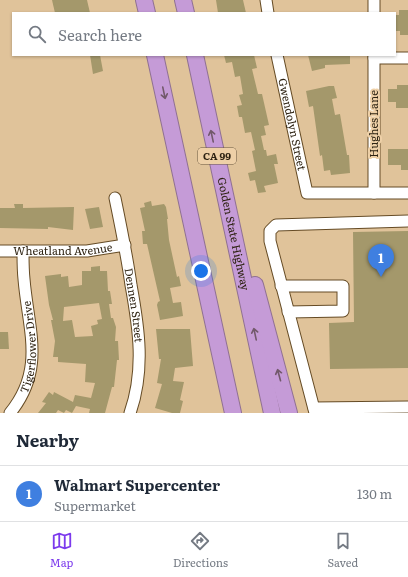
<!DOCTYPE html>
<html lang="en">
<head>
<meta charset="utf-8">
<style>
  :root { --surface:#fff; --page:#f2f2f3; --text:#1f2937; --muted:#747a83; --line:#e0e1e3; --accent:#7c3aed }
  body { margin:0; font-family:Literata,serif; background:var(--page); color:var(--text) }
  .you { position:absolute; left:201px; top:271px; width:14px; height:14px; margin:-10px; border:3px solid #fff; border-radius:50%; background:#1a73e8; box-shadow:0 0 0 6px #1a73e833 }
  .badge { display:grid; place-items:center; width:26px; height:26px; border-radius:50%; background:var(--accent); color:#fff; font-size:13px; font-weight:700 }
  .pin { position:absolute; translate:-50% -33px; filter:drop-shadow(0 1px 2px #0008) }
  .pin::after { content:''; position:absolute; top:21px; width:14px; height:12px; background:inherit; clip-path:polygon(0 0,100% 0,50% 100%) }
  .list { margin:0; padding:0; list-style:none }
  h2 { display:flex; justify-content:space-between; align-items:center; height:52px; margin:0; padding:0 16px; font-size:17px }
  h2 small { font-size:13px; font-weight:400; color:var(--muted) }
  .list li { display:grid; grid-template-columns:26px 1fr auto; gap:12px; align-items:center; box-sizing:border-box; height:56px; padding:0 16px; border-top:1px solid var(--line) }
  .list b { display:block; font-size:15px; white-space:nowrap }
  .list p { margin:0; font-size:13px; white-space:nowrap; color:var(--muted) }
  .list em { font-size:13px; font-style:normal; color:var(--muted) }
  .icon { flex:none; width:22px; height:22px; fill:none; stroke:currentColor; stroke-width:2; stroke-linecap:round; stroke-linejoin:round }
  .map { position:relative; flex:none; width:408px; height:413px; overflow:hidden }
  .search { position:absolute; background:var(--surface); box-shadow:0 1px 3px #0004; left:12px; right:12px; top:12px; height:44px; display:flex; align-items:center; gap:10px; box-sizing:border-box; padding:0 14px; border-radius:0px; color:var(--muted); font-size:15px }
  .sheet { height:108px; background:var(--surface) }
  nav { display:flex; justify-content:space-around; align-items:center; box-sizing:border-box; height:56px; border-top:1px solid var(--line); background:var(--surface); font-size:11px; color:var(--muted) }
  nav a { display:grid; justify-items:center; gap:2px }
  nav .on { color:var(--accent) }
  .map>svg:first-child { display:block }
  .building { fill:#a4986b; fill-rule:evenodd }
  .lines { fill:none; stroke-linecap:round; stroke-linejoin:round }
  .minor-casing { stroke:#654b25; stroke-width:13 }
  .highway-casing { stroke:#907192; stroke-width:18 }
  .minor { stroke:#fff; stroke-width:11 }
  .highway { stroke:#c59bd7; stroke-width:16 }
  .oneway { stroke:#72596b }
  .labels { text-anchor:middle; stroke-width:4; stroke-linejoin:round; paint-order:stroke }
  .shield { fill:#eed0a7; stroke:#68573f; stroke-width:1 }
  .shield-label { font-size:10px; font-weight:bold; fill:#2e2313 }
  .street-label { font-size:11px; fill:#2e2313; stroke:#eed0a7 }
</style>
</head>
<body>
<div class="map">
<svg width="408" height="413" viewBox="0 0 408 413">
  <rect width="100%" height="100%" fill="#e0c39a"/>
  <g class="building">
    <path d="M 52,0 L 87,0 L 90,13 L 55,13 Z"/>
    <path d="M 216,0 L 243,0 L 246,13 L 218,13 Z"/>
    <path d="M 399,10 L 408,10 L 408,35 L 400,35 L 400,31 L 395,31 L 395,15 L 399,15 Z"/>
    <path d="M 90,55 L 100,55 L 103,71 L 93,74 Z"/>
    <path d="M 224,55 L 254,55 L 257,68 L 252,69 L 258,94 L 262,94 L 269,125 L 264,126 L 266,135 L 261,136 L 264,150 L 266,150 L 267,156 L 276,154 L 278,164 L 274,164 L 278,183 L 264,186 L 266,192 L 258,193 L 255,180 L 250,181 L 248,173 L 256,171 L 252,151 L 255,150 L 251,132 L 245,133 L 242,117 L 239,117 L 237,106 L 242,105 L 239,95 L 243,94 L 240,76 L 235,77 L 232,62 L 226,63 Z"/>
    <path d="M 308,55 L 350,55 L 350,64 L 325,65 L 325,68 L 312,71 Z"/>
    <path d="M 397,85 L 408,85 L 408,108 L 396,108 L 396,102 L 388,102 L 388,89 L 397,89 Z"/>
    <path d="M 329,86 L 334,86 L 337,98 L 332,99 L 335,115 L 340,114 L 347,155 L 349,155 L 350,173 L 331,175 L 330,170 L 324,171 L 322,155 L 320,156 L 313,106 L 309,107 L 306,91 Z"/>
    <path d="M 388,149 L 408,149 L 408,170 L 401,170 L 401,165 L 388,165 Z"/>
    <path d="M 151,201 L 152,206 L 164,204 L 166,207 L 168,219 L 167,219 L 169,240 L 177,277 L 179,276 L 181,286 L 170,288 L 173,303 L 181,302 L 183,316 L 160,320 L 157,305 L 158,302 L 160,301 L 147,244 L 143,244 L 142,231 L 145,231 L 140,208 L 145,207 L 144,203 Z"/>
    <path d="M 14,204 L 23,204 L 23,208 L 74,207 L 73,230 L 48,227 L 48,229 L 0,228 L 0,208 L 15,208 Z"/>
    <path d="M 99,207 L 103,227 L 90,229 L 85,209 Z"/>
    <path d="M 408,231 L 408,368 L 330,369 L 329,323 L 354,322 L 353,232 Z"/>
    <path d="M 100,266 L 100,271 L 107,271 L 108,291 L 110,291 L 112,304 L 109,304 L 111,318 L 113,318 L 116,327 L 115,341 L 118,341 L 119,360 L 117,360 L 114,387 L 112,387 L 105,413 L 89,413 L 90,409 L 76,406 L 72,413 L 66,410 L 64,413 L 58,410 L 56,413 L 38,413 L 46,403 L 42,402 L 49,392 L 53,395 L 54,392 L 73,402 L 75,395 L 91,398 L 95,383 L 85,382 L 86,364 L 58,362 L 58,357 L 53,357 L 55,341 L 51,320 L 53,320 L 49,305 L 45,276 L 61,274 L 61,277 L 68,276 L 69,287 L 82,285 L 82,271 L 91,271 L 91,267 ZM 99,303 L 102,319 L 97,320 L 98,324 L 91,326 L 93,336 L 75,337 L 72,320 L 63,321 L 64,307 Z"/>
    <path d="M 156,329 L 190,329 L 193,366 L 175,368 L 173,381 L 184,382 L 180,400 L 183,401 L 180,413 L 172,413 L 155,408 L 162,384 L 157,383 L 161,359 L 159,359 Z"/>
    <path d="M 0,332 L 8,332 L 9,349 L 0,349 Z"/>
  </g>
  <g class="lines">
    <g class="minor-casing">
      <g id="minor">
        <path d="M 266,0 L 268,13"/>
        <path d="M 374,13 L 374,0"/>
        <path id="s1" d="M 277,55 L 307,193 L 408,193"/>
        <path d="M 374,58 L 408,58"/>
        <path d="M 374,193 L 374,55"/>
        <path id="s2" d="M 115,198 C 121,227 127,256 131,285 C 139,329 145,370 130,413"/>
        <path id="s3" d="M 0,251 L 87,251 L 125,245"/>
        <path d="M 281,286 L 343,286 L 343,311 L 288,312"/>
        <path d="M 314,408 L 408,407"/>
        <path id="s4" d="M 10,413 C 46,369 28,329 24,279 C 23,270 23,261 23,251"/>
        <path d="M 315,413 L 270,241 L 270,231 L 276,225 L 408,221"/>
      </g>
    </g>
    <g class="highway-casing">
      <g id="highway">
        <path d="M 144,0 L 147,13"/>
        <path d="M 183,0 L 186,13"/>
        <path d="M 155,55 L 233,413"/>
        <path id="s5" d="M 195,55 L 272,413"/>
        <path d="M 255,285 L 289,413"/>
      </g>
    </g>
    <use href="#minor" class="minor"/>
    <use href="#highway" class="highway"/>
  </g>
  <defs><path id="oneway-shaft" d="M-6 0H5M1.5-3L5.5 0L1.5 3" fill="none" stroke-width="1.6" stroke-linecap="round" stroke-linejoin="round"/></defs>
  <g class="oneway">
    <use href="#oneway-shaft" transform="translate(164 93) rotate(78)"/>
    <use href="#oneway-shaft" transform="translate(212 136) rotate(-102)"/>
    <use href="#oneway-shaft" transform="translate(255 334) rotate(-102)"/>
    <use href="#oneway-shaft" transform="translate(279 375) rotate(-105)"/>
  </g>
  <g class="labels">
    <rect class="shield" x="198" y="148" width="38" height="16" rx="3"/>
    <g class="shield-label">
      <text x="217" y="160">CA 99</text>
    </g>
    <g class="street-label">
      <text dy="4" stroke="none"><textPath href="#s1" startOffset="71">Gwendolyn Street</textPath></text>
      <text transform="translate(374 124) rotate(-90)" y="4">Hughes Lane</text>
      <text dy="4" stroke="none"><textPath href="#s5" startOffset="183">Golden State Highway</textPath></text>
      <text dy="4" stroke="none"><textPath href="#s3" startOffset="63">Wheatland Avenue</textPath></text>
      <text dy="4" stroke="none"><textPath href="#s2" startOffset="109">Dennen Street</textPath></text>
      <text dy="4" stroke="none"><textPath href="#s4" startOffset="71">Tigerflower Drive</textPath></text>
    </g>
  </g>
</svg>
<div class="you"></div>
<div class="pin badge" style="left:381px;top:277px;background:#3f7fe0">1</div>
<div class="search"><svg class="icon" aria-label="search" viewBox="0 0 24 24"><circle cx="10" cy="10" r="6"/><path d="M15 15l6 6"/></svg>Search here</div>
</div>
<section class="sheet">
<h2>Nearby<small></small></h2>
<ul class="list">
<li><span class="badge" style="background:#3f7fe0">1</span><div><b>Walmart Supercenter</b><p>Supermarket</p></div><em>130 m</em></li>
</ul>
</section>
<nav>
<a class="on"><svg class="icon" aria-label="map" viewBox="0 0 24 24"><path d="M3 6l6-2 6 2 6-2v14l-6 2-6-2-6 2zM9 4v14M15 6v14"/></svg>Map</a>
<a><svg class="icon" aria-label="directions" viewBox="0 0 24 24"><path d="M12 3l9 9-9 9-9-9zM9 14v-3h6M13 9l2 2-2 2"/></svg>Directions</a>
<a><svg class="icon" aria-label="saved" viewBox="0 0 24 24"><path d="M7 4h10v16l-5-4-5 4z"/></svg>Saved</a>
</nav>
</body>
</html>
